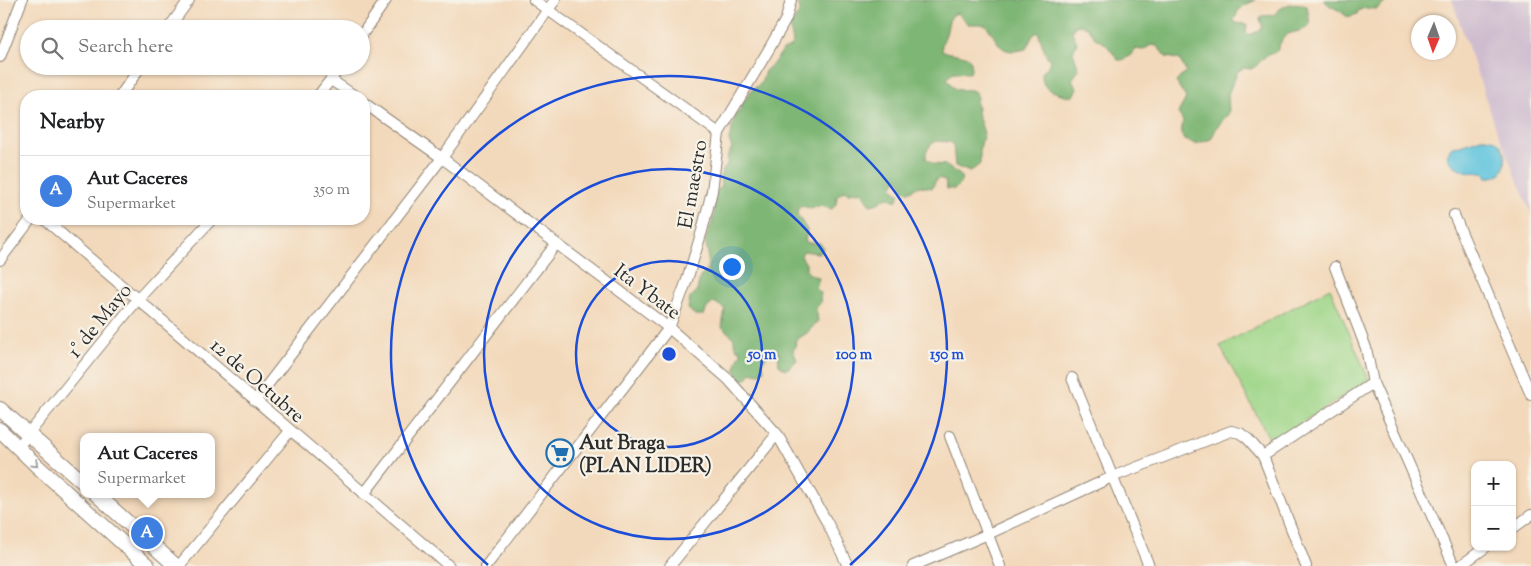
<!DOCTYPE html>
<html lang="en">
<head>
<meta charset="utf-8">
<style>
  :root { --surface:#fff; --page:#f6f6f6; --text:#202124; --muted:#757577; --line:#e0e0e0; --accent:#7c3aed }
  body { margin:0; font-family:"Sorts Mill Goudy",serif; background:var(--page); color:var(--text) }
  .controls { position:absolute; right:15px; bottom:15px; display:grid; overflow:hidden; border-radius:10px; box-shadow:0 1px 4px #0004 }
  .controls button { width:45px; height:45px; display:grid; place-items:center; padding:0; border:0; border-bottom:1px solid var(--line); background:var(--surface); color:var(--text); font:25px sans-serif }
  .compass { position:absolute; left:1411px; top:15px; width:45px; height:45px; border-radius:50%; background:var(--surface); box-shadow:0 1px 4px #0004; rotate:182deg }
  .you { position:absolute; left:731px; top:266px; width:18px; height:18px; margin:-12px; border:4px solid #fff; border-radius:50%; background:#1a73e8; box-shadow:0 0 0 8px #1a73e833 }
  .badge { display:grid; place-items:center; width:32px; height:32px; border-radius:50%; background:var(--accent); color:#fff; font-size:16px; font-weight:700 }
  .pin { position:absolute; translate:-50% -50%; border:2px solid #fff; box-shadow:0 1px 5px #0006 }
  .popup { position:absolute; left:80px; top:433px; width:135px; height:65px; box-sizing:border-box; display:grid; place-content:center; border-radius:10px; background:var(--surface); filter:drop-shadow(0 1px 4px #0005); font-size:16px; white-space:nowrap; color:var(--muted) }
  .popup b { font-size:19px; color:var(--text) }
  .popup::after { content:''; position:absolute; left:50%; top:100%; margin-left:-10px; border:10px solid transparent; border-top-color:var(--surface) }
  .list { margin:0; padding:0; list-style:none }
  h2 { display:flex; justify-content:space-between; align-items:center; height:65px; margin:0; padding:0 20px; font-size:21px }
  h2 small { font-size:16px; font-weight:400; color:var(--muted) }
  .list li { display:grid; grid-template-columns:32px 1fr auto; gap:15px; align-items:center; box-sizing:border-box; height:70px; padding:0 20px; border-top:1px solid var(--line) }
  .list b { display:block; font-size:19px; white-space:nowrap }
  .list p { margin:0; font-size:16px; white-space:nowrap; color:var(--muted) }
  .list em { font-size:16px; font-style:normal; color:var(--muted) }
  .icon { flex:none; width:28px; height:28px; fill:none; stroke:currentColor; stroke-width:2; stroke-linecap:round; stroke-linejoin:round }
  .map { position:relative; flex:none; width:1531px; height:566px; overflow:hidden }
  .search { position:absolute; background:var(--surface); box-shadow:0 1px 4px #0004; left:20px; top:20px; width:350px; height:55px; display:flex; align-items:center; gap:12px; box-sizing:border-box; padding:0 18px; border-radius:28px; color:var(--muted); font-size:19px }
  .panel { position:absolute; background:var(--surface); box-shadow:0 1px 4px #0004; left:20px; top:90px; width:350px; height:135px; border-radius:20px }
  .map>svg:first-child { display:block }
  .industrial { fill:#cfbdcf }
  .green { fill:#9ed587; stroke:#648059 }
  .forest { fill:#7eb674; stroke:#547050 }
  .water { fill:#60c4dd; stroke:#467884 }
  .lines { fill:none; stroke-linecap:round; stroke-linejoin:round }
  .minor-casing { stroke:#8f8273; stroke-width:12 }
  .secondary-casing { stroke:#8f8273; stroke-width:16 }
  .minor { stroke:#fff; stroke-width:10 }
  .secondary { stroke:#fff; stroke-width:14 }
  .oneway { stroke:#a0a0a0 }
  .ring { fill:none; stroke:#1d4ed8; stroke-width:2.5 }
  .labels { text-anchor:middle; stroke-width:4.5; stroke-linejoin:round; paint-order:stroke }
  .street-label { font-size:20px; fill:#2b2b2b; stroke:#f7f3e8 }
  .poi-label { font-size:20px; font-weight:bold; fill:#2b2b2b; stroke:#f7f3e8; text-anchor:start }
  .centre { fill:#1d4ed8; stroke:#f7f3e8; stroke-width:2.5 }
  .ring-label { font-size:15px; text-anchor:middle; font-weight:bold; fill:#1d4ed8; stroke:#f7f3e8; stroke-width:4.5; stroke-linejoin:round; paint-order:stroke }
</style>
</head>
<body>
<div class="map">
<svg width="1531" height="566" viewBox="0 0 1531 566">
  <rect width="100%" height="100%" fill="#f7f3e8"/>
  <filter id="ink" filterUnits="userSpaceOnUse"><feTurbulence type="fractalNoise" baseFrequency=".02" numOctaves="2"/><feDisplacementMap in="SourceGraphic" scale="10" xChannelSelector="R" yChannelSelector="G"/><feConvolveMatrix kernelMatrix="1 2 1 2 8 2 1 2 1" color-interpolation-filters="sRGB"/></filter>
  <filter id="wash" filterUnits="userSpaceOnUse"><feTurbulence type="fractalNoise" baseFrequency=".0096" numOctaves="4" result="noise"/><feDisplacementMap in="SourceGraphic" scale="20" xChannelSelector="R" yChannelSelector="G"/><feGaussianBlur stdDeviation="1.12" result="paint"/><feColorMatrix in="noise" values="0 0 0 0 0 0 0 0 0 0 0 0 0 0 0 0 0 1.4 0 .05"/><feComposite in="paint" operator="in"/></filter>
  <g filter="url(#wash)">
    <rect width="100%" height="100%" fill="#f3d9bb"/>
    <path class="industrial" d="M 1452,0 L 1531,0 L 1531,213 L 1497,131 Z"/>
    <path class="green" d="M 1330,288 L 1369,380 L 1271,442 L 1220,346 Z"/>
    <g class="forest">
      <path d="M 797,0 L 1256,0 L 1245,5 L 1241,9 L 1239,9 L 1234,20 L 1235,23 L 1247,24 L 1246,33 L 1249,35 L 1257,32 L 1262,27 L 1260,18 L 1262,16 L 1274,15 C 1282,5 1294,0 1307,6 L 1310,24 C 1305,33 1293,30 1285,36 C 1281,40 1279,46 1277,51 L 1263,58 L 1256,66 L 1251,69 L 1244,68 L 1238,71 L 1228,94 L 1229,113 L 1217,127 L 1211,139 L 1196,144 L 1184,140 L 1181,134 L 1183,121 L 1178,113 L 1186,98 L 1176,82 L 1186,71 L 1179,59 L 1166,57 L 1157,46 L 1151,45 L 1143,50 L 1135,49 C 1132,55 1125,61 1118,60 L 1106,44 L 1095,38 L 1087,27 L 1081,25 L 1075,26 L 1072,32 L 1077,43 L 1073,52 L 1079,69 L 1072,80 L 1077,88 L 1073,96 C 1066,98 1064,95 1058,93 C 1046,89 1042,87 1042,73 L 1048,66 L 1050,60 L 1046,55 L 1038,32 L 1033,35 L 1026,49 C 995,57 1001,39 984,24 L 968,24 L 957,13 C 947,17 949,25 946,34 C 944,40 941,43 942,50 C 953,57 978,50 970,73 L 953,72 L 947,79 L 955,89 C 966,92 974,85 978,98 L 976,100 L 977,109 L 978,107 L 977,113 L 984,133 L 980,148 L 980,164 L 970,172 L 955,166 L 953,144 L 950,142 L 937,141 L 931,144 L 926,152 L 926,158 L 933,164 L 945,165 L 960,175 C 964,181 959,185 955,189 L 947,189 L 945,181 L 939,178 L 936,180 L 932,188 L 920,186 C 913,188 911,194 903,190 L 901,183 L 897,178 L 892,188 L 900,194 L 896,201 L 887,197 L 878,203 L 871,205 L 868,203 L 862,191 L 850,193 L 844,191 L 837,196 L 836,204 L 832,209 L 821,206 L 810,209 L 804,206 L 798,208 L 797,214 L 807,230 L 805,241 L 809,243 L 820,243 L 823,248 L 822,251 L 818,253 L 803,251 L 801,256 L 806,264 L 806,270 L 810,274 L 819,278 L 816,288 L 821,293 L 820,298 L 821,302 L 816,308 L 818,321 L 807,333 L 796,340 L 795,344 L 797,345 L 793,350 L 797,360 L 790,367 L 786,369 C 776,367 779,360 779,353 L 771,351 L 762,362 L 764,370 L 759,374 L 751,372 C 747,377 748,381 740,379 C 733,371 736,362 741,353 L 740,349 L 737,349 L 733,337 L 722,327 L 725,309 L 714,302 L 707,308 L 704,315 L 695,315 L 688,309 L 690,298 L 697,291 L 700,277 L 707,271 L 708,253 L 705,241 L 714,217 L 715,194 L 721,186 L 720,176 L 727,164 L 728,155 L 732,148 L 729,140 L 736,114 L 740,111 L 742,104 L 752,90 L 761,83 L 765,71 L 773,64 L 783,50 L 790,47 L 793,42 L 790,28 L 800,10 Z"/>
      <path d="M 1324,0 L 1387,0 L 1377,9 L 1364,8 L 1358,11 L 1357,14 C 1345,19 1348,16 1338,10 C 1331,6 1330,7 1324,0 Z"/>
    </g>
    <path class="water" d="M 1481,138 C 1487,138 1495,138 1499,143 C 1510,157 1507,179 1487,177 L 1484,172 C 1479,172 1475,173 1471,172 C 1462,171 1450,165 1447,156 L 1451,148 Z"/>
  </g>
  <g filter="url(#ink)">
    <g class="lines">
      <g class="minor-casing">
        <g id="minor">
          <path d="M 534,0 L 719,133"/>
          <path d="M 168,29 L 189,0"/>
          <path d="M 361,36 L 386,0"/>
          <path d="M 0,57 L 22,0"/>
          <path d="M 331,80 L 355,96"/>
          <path d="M 120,96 L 141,66"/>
          <path d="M 318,96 L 341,66"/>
          <path d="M 364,103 L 442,158 L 669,328 L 728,379 L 777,434 L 828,524 L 848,566"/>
          <path d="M 1454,215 L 1531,395"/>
          <path d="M 44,219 L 449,566"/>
          <path d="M 0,260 L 31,219"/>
          <path d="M 1335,267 L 1366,348 L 1373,383 L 1454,566"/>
          <path d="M 1072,378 L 1149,566"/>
          <path d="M 255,401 L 442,158 L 555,0"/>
          <path d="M 950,436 L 1000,566"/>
          <path d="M 18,447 L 138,299 L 212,219"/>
          <path d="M 1263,456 L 1373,383"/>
          <path d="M 364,494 L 556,244"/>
          <path d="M 1512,529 L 1531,515"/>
          <path d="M 179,566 L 290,431"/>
          <path d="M 486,566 L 669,328 L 687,280 L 702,231 L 712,191 L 719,133 L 769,49 L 786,19 L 791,0"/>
          <path d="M 670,566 L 777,434"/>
          <path d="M 913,566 L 988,534 L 1112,477 L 1231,431 L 1240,433 L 1248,439 L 1263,456 L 1306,566"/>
          <path d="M 1460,566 L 1486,547"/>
        </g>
      </g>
      <g class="secondary-casing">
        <g id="secondary">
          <path d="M 0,409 L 83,482"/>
          <path d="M 0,430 L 36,465 L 148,566"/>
          <path d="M 96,494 L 176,566"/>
        </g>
      </g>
      <use href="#minor" class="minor"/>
      <use href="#secondary" class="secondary"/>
    </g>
    <defs><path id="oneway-chevron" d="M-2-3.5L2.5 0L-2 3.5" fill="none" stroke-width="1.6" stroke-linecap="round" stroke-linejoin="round" transform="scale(1.25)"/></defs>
    <use class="oneway" href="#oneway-chevron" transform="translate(35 464) rotate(44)"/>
  </g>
  <g class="ring">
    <circle cx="669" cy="354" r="93"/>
    <circle cx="669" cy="354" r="185"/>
    <path d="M488 565A278 278 0 1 1 850 565"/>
  </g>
  <defs>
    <g id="supermarket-ring" transform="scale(1.4375)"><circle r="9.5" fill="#f7f3e8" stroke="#1f6fb2" stroke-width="1.5"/><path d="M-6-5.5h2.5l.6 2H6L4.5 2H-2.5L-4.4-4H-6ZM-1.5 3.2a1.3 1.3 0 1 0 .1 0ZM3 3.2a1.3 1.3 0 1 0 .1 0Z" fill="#1f6fb2"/></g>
  </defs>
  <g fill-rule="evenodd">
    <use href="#supermarket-ring" x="560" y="453"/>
  </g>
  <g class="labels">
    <g class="street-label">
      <text transform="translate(692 184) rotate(-80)" y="7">El maestro</text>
      <text transform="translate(648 291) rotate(37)" y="7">Ita Ybate</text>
      <text transform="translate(99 320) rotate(-51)" y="7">1° de Mayo</text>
      <text transform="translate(258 380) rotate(41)" y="7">12 de Octubre</text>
    </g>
    <g class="poi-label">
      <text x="579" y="449">Aut Braga<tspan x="579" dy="23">(PLAN LIDER)</tspan></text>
    </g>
  </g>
  <circle cx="669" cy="354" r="8" class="centre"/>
  <g class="ring-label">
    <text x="762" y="359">50 m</text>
    <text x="854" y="359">100 m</text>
    <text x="947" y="359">150 m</text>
  </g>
</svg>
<div class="controls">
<button>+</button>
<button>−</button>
</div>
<svg class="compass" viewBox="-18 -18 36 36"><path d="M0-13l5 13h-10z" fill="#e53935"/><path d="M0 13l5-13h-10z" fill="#757577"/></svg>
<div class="you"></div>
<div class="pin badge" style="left:147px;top:533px;background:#3f7fe0">A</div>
<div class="popup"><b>Aut Caceres</b>Supermarket</div>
<div class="search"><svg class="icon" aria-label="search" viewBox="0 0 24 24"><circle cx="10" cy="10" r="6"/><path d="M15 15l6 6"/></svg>Search here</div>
<section class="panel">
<h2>Nearby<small></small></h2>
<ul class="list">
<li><span class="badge" style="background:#3f7fe0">A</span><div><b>Aut Caceres</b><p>Supermarket</p></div><em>350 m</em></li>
</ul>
</section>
</div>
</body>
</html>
